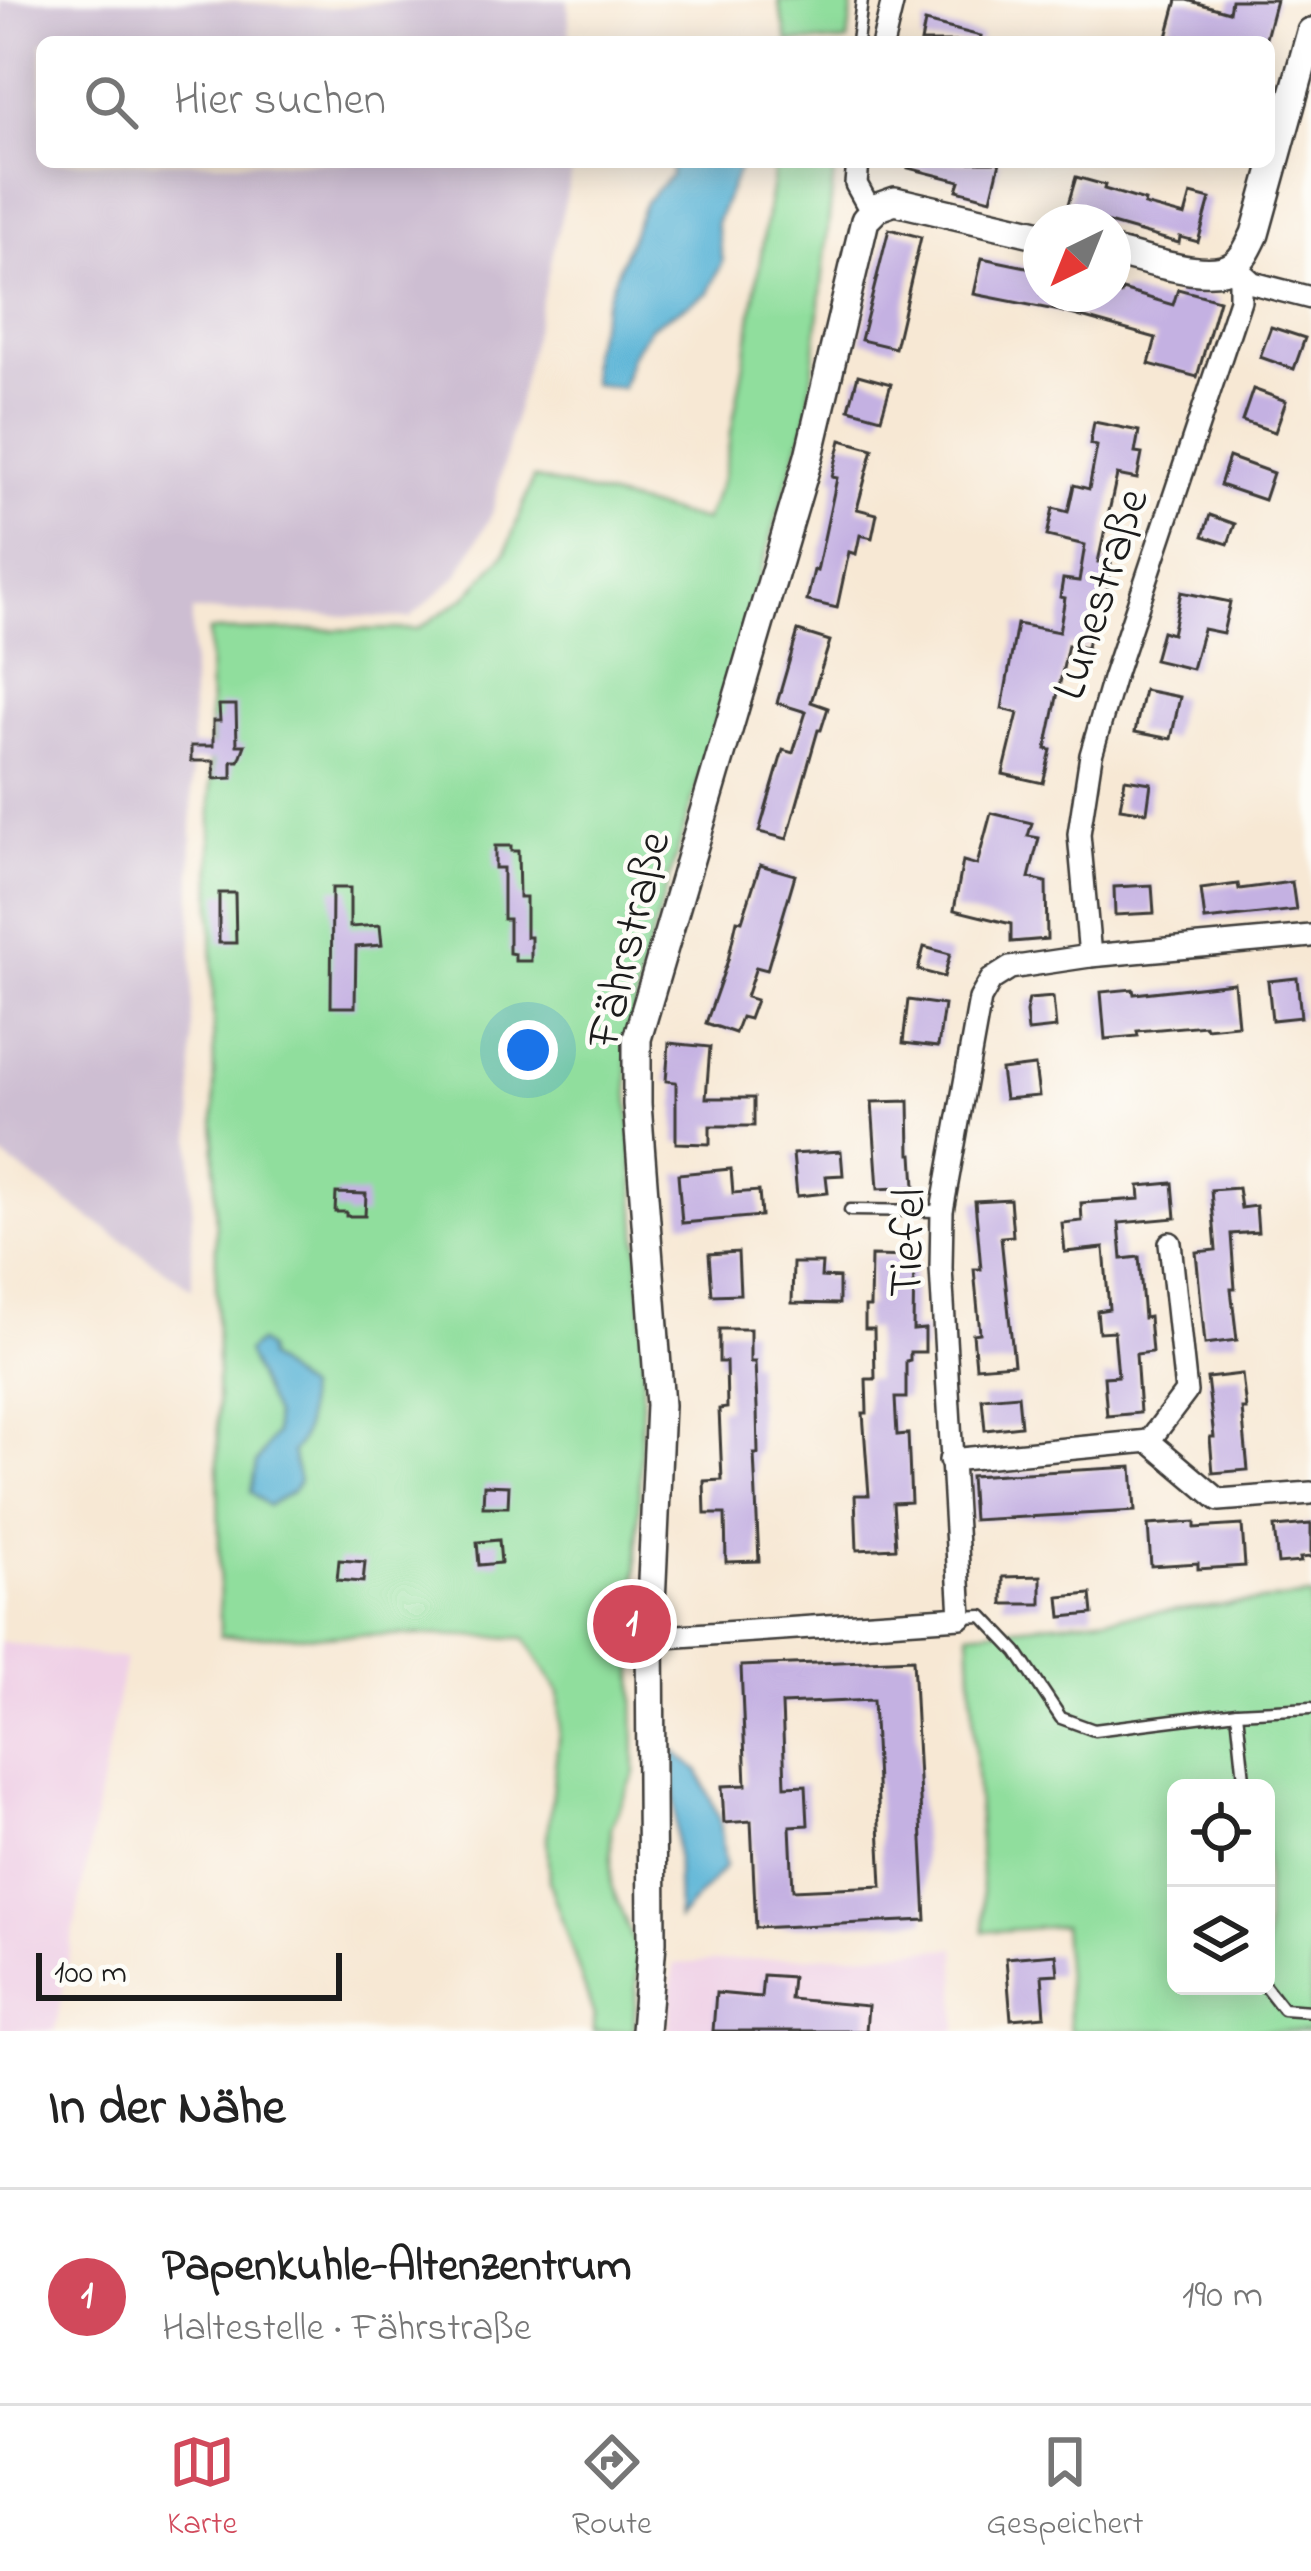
<!DOCTYPE html>
<html lang="de">
<head>
<meta charset="utf-8">
<style>
  :root { --surface:#fff; --page:#f6f6f6; --text:#222; --muted:#767676; --line:#e0e0e0; --accent:#d1495b }
  body { margin:0; font-family:"Indie Flower",sans-serif; background:var(--page); color:var(--text) }
  .controls { position:absolute; right:36px; bottom:36px; display:grid; overflow:hidden; border-radius:18px; box-shadow:0 6px 30px #0003 }
  .controls button { width:108px; height:108px; display:grid; place-items:center; padding:0; border:0; border-bottom:3px solid var(--line); background:var(--surface); color:var(--text); font:60px sans-serif }
  .compass { position:absolute; left:1023px; top:204px; width:108px; height:108px; border-radius:50%; background:var(--surface); box-shadow:0 6px 30px #0003; rotate:223deg }
  .scale { position:absolute; left:36px; bottom:30px; width:306px; box-sizing:border-box; padding-left:12px; border:6px solid #1c1c1c; border-top:0; font-size:33px; line-height:42px; white-space:nowrap; color:#1c1c1c; -webkit-text-stroke:9px #fdfcf7; paint-order:stroke }
  .you { position:absolute; left:528px; top:1050px; width:42px; height:42px; margin:-30px; border:9px solid #fff; border-radius:50%; background:#1a73e8; box-shadow:0 0 0 18px #1a73e833 }
  .badge { display:grid; place-items:center; width:78px; height:78px; border-radius:50%; background:var(--accent); color:#fff; font-size:39px; font-weight:700 }
  .pin { position:absolute; translate:-50% -50%; border:6px solid #fff; box-shadow:0 3px 12px #0006 }
  .list { margin:0; padding:0; list-style:none }
  h2 { display:flex; justify-content:space-between; align-items:center; height:156px; margin:0; padding:0 48px; font-size:51px }
  h2 small { font-size:39px; font-weight:400; color:var(--muted) }
  .list li { display:grid; grid-template-columns:78px 1fr auto; gap:36px; align-items:center; box-sizing:border-box; height:216px; padding:0 48px; border-top:3px solid var(--line) }
  .list b { display:block; font-size:45px; white-space:nowrap }
  .list p { margin:0; font-size:39px; white-space:nowrap; color:var(--muted) }
  .list em { font-size:39px; font-style:normal; color:var(--muted) }
  .icon { flex:none; width:66px; height:66px; fill:none; stroke:currentColor; stroke-width:2; stroke-linecap:round; stroke-linejoin:round }
  .map { position:relative; flex:none; width:1311px; height:2031px; overflow:hidden }
  .search { position:absolute; background:var(--surface); box-shadow:0 6px 30px #0003; left:36px; right:36px; top:36px; height:132px; display:flex; align-items:center; gap:30px; box-sizing:border-box; padding:0 42px; border-radius:18px; color:var(--muted); font-size:45px }
  .sheet { height:372px; background:var(--surface) }
  nav { display:flex; justify-content:space-around; align-items:center; box-sizing:border-box; height:168px; border-top:3px solid var(--line); background:var(--surface); font-size:33px; color:var(--muted) }
  nav a { display:grid; justify-items:center; gap:6px }
  nav .on { color:var(--accent) }
  .map>svg:first-child { display:block }
  .built { fill:#efd0e6 }
  .industrial { fill:#cdbed2 }
  .green { fill:#90de9d; stroke:#567d5c; stroke-width:3; fill-rule:evenodd }
  .water { fill:#58b3d6; stroke:#3a6879; stroke-width:3 }
  .building { fill:#c4b1e2; fill-rule:evenodd }
  .lines { fill:none; stroke-linecap:round; stroke-linejoin:round }
  .service-casing { stroke:#3d3b38; stroke-width:15 }
  .minor-casing { stroke:#3d3b38; stroke-width:26 }
  .tertiary-casing { stroke:#3d3b38; stroke-width:32 }
  .service { stroke:#fff; stroke-width:10 }
  .minor { stroke:#fff; stroke-width:21 }
  .tertiary { stroke:#fff; stroke-width:27 }
  .labels { text-anchor:middle; stroke-width:9; stroke-linejoin:round; paint-order:stroke }
  .street-label { font-size:48px; fill:#1c1c1c; stroke:#fdfcf7 }
</style>
</head>
<body>
<div class="map">
<svg width="1311" height="2031" viewBox="0 0 1311 2031">
  <rect width="100%" height="100%" fill="#fdfcf7"/>
  <filter id="ink" filterUnits="userSpaceOnUse"><feTurbulence type="fractalNoise" baseFrequency=".00833" numOctaves="2"/><feDisplacementMap in="SourceGraphic" scale="24" xChannelSelector="R" yChannelSelector="G"/><feConvolveMatrix kernelMatrix="1 2 1 2 8 2 1 2 1" color-interpolation-filters="sRGB"/></filter>
  <filter id="wash" filterUnits="userSpaceOnUse"><feTurbulence type="fractalNoise" baseFrequency=".004" numOctaves="4" result="noise"/><feDisplacementMap in="SourceGraphic" scale="48" xChannelSelector="R" yChannelSelector="G"/><feGaussianBlur stdDeviation="2.7" result="paint"/><feColorMatrix in="noise" values="0 0 0 0 0 0 0 0 0 0 0 0 0 0 0 0 0 1.4 0 .05"/><feComposite in="paint" operator="in"/></filter>
  <g filter="url(#wash)">
    <rect width="100%" height="100%" fill="#f7e8d4"/>
    <g class="built">
      <path d="M 0,1642 L 125,1659 L 55,2031 L 0,2031 Z"/>
      <path d="M 956,1948 L 957,2031 L 668,2031 L 674,1964 Z"/>
    </g>
    <path class="industrial" d="M 0,0 L 202,0 L 335,8 L 401,0 L 568,0 L 570,42 L 42,42 L 42,162 L 574,162 L 492,514 L 457,576 L 410,618 L 192,611 L 192,1289 L 0,1155 Z"/>
    <g class="green">
      <path d="M 778,0 L 853,0 L 848,42 L 788,42 Z"/>
      <path d="M 775,162 L 835,162 L 808,415 L 640,976 L 627,1063 L 644,1342 L 634,1655 L 635,1773 L 611,1827 L 611,1885 L 638,1953 L 634,2031 L 593,2031 L 594,2016 L 549,1882 L 547,1838 L 560,1723 L 559,1693 L 525,1638 L 418,1635 L 220,1636 L 209,631 L 418,629 L 467,596 L 506,552 L 533,478 L 705,521 L 723,477 L 749,334 Z"/>
      <path d="M 1311,1596 L 1311,2031 L 1070,2031 L 1062,1926 L 984,1932 L 969,1632 ZM 1176,1788 L 1266,1788 L 1266,1986 L 1176,1986 Z"/>
    </g>
    <g class="water">
      <path d="M 672,162 L 737,162 L 739,168 L 716,223 L 723,261 L 708,293 L 651,326 L 631,356 L 622,388 L 592,384 L 590,354 L 607,297 L 645,202 L 671,175 Z"/>
      <path d="M 258,1342 L 267,1349 L 267,1358 L 305,1390 C 306,1414 309,1435 292,1452 L 299,1481 L 293,1491 L 268,1506 L 251,1492 L 256,1463 L 275,1434 L 274,1415 L 246,1352 Z"/>
      <path d="M 674,1750 L 699,1772 L 720,1820 L 725,1867 L 678,1919 Z"/>
    </g>
    <g id="blocks">
      <g class="building">
        <path d="M 1177,0 L 1187,0 L 1229,12 L 1231,0 L 1276,0 L 1265,42 L 1186,42 L 1167,37 Z"/>
        <path d="M 925,22 L 981,36 L 980,42 L 921,42 Z"/>
        <path d="M 909,162 L 1000,162 L 991,199 L 957,190 L 960,181 L 908,168 Z"/>
        <path d="M 1076,177 L 1105,185 L 1104,189 L 1145,201 L 1144,205 L 1185,216 L 1191,194 L 1210,199 L 1198,242 L 1180,237 L 1179,243 L 1066,211 Z"/>
        <path d="M 889,229 L 921,237 L 895,348 L 861,340 Z"/>
        <path d="M 982,258 L 1041,270 L 1041,294 L 1121,294 L 1122,290 L 1173,305 L 1178,289 L 1219,300 L 1197,377 L 1149,364 L 1156,338 L 1060,311 L 974,294 Z"/>
        <path d="M 1271,327 L 1305,338 L 1294,369 L 1260,357 Z"/>
        <path d="M 858,375 L 891,384 L 881,418 L 849,409 Z"/>
        <path d="M 1253,389 L 1286,401 L 1275,432 L 1242,421 Z"/>
        <path d="M 1094,422 L 1139,431 L 1135,453 L 1142,454 L 1137,479 L 1117,475 L 1098,562 L 1111,564 L 1105,604 L 1095,603 L 1087,648 L 1068,645 L 1046,749 L 1051,750 L 1043,783 L 1003,774 L 1018,713 L 1002,709 L 1017,624 L 1059,632 L 1065,598 L 1060,597 L 1063,579 L 1079,581 L 1085,545 L 1047,536 L 1053,508 L 1068,512 L 1074,485 L 1089,489 L 1097,446 L 1090,444 Z"/>
        <path d="M 841,440 L 873,449 L 857,509 L 877,514 L 872,538 L 860,535 L 856,554 L 849,552 L 837,608 L 807,601 L 814,570 L 817,571 L 837,478 L 832,477 Z"/>
        <path d="M 1229,457 L 1273,473 L 1264,500 L 1220,485 Z"/>
        <path d="M 1210,515 L 1235,524 L 1228,544 L 1203,536 Z"/>
        <path d="M 1181,592 L 1230,602 L 1223,633 L 1203,629 L 1192,669 L 1154,660 L 1162,631 L 1172,634 Z"/>
        <path d="M 798,631 L 830,641 L 811,702 L 828,708 L 821,730 L 818,730 L 787,839 L 759,832 L 783,750 L 793,753 L 806,712 L 777,703 Z"/>
        <path d="M 1144,690 L 1180,697 L 1171,739 L 1135,732 Z"/>
        <path d="M 219,705 L 236,705 L 237,745 L 245,745 L 239,761 L 232,761 L 232,778 L 214,779 L 214,761 L 191,761 L 191,746 L 213,746 L 213,721 L 220,721 Z"/>
        <path d="M 1125,779 L 1151,783 L 1147,812 L 1120,808 Z"/>
        <path d="M 991,813 L 1032,823 L 1028,836 L 1039,838 L 1029,878 L 1046,882 L 1047,939 L 1011,942 L 1011,924 L 954,910 L 963,861 L 977,865 Z"/>
        <path d="M 495,846 L 511,846 L 511,851 L 518,851 L 519,897 L 526,897 L 526,937 L 531,937 L 531,961 L 515,961 L 515,954 L 509,953 L 509,919 L 503,919 L 503,868 L 495,868 Z"/>
        <path d="M 760,865 L 795,875 L 767,970 L 756,967 L 746,997 L 756,1000 L 749,1019 L 741,1017 L 735,1033 L 706,1023 L 728,960 L 737,920 L 742,921 Z"/>
        <path d="M 1292,882 L 1296,910 L 1205,920 L 1201,889 L 1238,884 L 1239,889 Z"/>
        <path d="M 1152,885 L 1154,913 L 1115,915 L 1114,887 Z"/>
        <path d="M 332,888 L 350,888 L 350,927 L 380,925 L 382,945 L 356,947 L 355,1007 L 331,1007 Z"/>
        <path d="M 219,893 L 235,893 L 236,943 L 219,943 Z"/>
        <path d="M 924,947 L 950,954 L 944,977 L 918,970 Z"/>
        <path d="M 1297,978 L 1301,1017 L 1272,1020 L 1268,981 Z"/>
        <path d="M 1234,983 L 1238,1025 L 1206,1028 L 1205,1025 L 1137,1031 L 1138,1036 L 1105,1039 L 1101,992 L 1133,989 L 1134,994 Z"/>
        <path d="M 1053,997 L 1056,1028 L 1028,1031 L 1026,1012 L 1029,999 Z"/>
        <path d="M 908,1000 L 944,1005 L 938,1047 L 903,1043 Z"/>
        <path d="M 669,1043 L 710,1047 L 706,1098 L 754,1098 L 754,1126 L 710,1126 L 710,1144 L 676,1143 L 676,1082 L 666,1081 Z"/>
        <path d="M 1035,1066 L 1039,1096 L 1005,1099 L 1001,1070 Z"/>
        <path d="M 909,1101 L 910,1154 L 913,1154 L 915,1187 L 878,1189 L 872,1102 Z"/>
        <path d="M 841,1151 L 843,1175 L 826,1176 L 828,1193 L 797,1196 L 793,1154 Z"/>
        <path d="M 731,1169 L 733,1193 L 759,1191 L 761,1216 L 682,1223 L 678,1174 Z"/>
        <path d="M 1173,1183 L 1176,1218 L 1119,1223 L 1122,1259 L 1139,1257 L 1144,1318 L 1149,1317 L 1152,1352 L 1136,1354 L 1140,1413 L 1107,1416 L 1104,1377 L 1118,1376 L 1114,1331 L 1099,1332 L 1097,1311 L 1109,1309 L 1104,1248 L 1065,1252 L 1062,1223 L 1082,1221 L 1081,1203 L 1140,1199 L 1139,1186 Z"/>
        <path d="M 1238,1188 L 1241,1208 L 1256,1206 L 1258,1232 L 1231,1234 L 1235,1289 L 1231,1289 L 1237,1340 L 1205,1344 L 1196,1252 L 1216,1250 L 1211,1190 Z"/>
        <path d="M 336,1193 L 366,1194 L 365,1216 L 346,1216 L 346,1212 L 335,1212 Z"/>
        <path d="M 1010,1199 L 1013,1236 L 1001,1237 L 1014,1364 L 976,1367 L 973,1334 L 980,1333 L 974,1269 L 981,1269 L 975,1201 Z"/>
        <path d="M 738,1252 L 740,1294 L 712,1295 L 709,1254 Z"/>
        <path d="M 871,1256 L 914,1257 L 913,1330 L 925,1329 L 925,1352 L 910,1352 L 910,1360 L 906,1361 L 906,1398 L 895,1398 L 897,1435 L 908,1434 L 911,1502 L 893,1503 L 896,1548 L 857,1550 L 855,1495 L 869,1495 L 863,1413 L 867,1413 L 866,1379 L 875,1379 L 874,1329 L 865,1329 L 865,1307 L 870,1307 Z"/>
        <path d="M 793,1263 L 822,1263 L 821,1277 L 839,1278 L 839,1304 L 792,1303 Z"/>
        <path d="M 719,1329 L 750,1329 L 750,1362 L 755,1362 L 757,1407 L 758,1454 L 754,1454 L 759,1561 L 726,1562 L 725,1514 L 705,1514 L 704,1481 L 722,1480 L 719,1409 L 727,1408 L 726,1362 L 719,1362 Z"/>
        <path d="M 1242,1374 L 1246,1409 L 1242,1409 L 1248,1470 L 1213,1473 L 1210,1437 L 1214,1437 L 1207,1378 Z"/>
        <path d="M 1018,1395 L 1021,1426 L 985,1430 L 982,1398 Z"/>
        <path d="M 1132,1467 L 1135,1511 L 973,1520 L 970,1476 Z"/>
        <path d="M 484,1485 L 509,1486 L 508,1507 L 483,1507 Z"/>
        <path d="M 1195,1522 L 1195,1528 L 1242,1525 L 1245,1566 L 1198,1569 L 1198,1563 L 1151,1566 L 1148,1525 Z"/>
        <path d="M 1311,1524 L 1311,1557 L 1300,1558 L 1301,1562 L 1278,1564 L 1274,1527 Z"/>
        <path d="M 499,1540 L 501,1563 L 479,1565 L 477,1542 Z"/>
        <path d="M 339,1560 L 365,1562 L 363,1582 L 337,1580 Z"/>
        <path d="M 1041,1576 L 1041,1604 L 1003,1604 L 1003,1577 Z"/>
        <path d="M 1091,1594 L 1093,1614 L 1061,1617 L 1059,1597 Z"/>
        <path d="M 913,1659 L 926,1920 L 756,1928 L 751,1821 L 724,1823 L 722,1786 L 746,1785 L 741,1666 ZM 873,1700 L 882,1886 L 793,1890 L 790,1826 L 808,1825 L 806,1785 L 785,1786 L 782,1704 Z"/>
        <path d="M 1056,1954 L 1058,1974 L 1042,1975 L 1045,2016 L 1011,2019 L 1006,1958 Z"/>
        <path d="M 763,1975 L 792,1977 L 790,1999 L 868,2006 L 866,2031 L 713,2031 L 716,1993 L 761,1997 Z"/>
      </g>
    </g>
  </g>
  <g filter="url(#ink)">
    <use href="#blocks" fill-opacity="0" stroke="#3d3b38" stroke-width="3"/>
    <g class="lines">
      <g class="service-casing">
        <g id="service">
          <path d="M 857,42 L 862,0"/>
          <path d="M 850,1210 L 942,1211"/>
          <path d="M 961,1617 L 983,1616 L 1017,1652 L 1061,1718 L 1094,1730 L 1237,1712 L 1311,1708"/>
          <path d="M 1237,1712 L 1245,1788"/>
          <path d="M 1265,1986 L 1283,2009 L 1311,2011"/>
        </g>
      </g>
      <g class="minor-casing">
        <g id="minor">
          <path d="M 883,42 L 893,0"/>
          <path d="M 858,162 L 856,184 L 872,213"/>
          <path d="M 1234,266 L 1253,283 L 1311,298"/>
          <path d="M 1090,956 L 1079,834 L 1091,755 L 1113,679 L 1240,300 L 1240,281 L 1234,265"/>
          <path d="M 1149,1441 L 1186,1392 L 1170,1243"/>
          <path d="M 950,1460 L 1149,1441 L 1219,1500 L 1311,1493"/>
          <path d="M 649,1638 L 961,1617 L 941,1268 L 942,1211 L 980,999 L 991,980 L 1010,968 L 1090,956 L 1311,936"/>
        </g>
      </g>
      <g class="tertiary-casing">
        <g id="tertiary">
          <path d="M 1113,252 C 1142,258 1209,283 1234,265 C 1245,257 1249,246 1255,234 L 1311,32"/>
          <path d="M 645,2031 L 652,1942 L 650,1625 L 660,1405 L 637,1104 L 637,1039 L 809,456 L 865,220 L 878,207 L 895,201 L 1041,235"/>
        </g>
      </g>
      <use href="#service" class="service"/>
      <use href="#minor" class="minor"/>
      <use href="#tertiary" class="tertiary"/>
    </g>
  </g>
  <g class="labels">
    <g class="street-label">
      <text transform="translate(1098 593) rotate(-72)" y="17">Lunestraße</text>
      <text transform="translate(626 939) rotate(-76)" y="17">Fährstraße</text>
      <text transform="translate(905 1243) rotate(-88)" y="17">Tiefel</text>
    </g>
  </g>
</svg>
<div class="controls">
<button><svg class="icon" aria-label="locate" viewBox="0 0 24 24"><circle cx="12" cy="12" r="6"/><path d="M12 2v4M12 18v4M2 12h4M18 12h4"/></svg></button>
<button><svg class="icon" aria-label="layers" viewBox="0 0 24 24"><path d="M12 4l9 5-9 5-9-5zM3 14l9 5 9-5"/></svg></button>
</div>
<svg class="compass" viewBox="-18 -18 36 36"><path d="M0-13l5 13h-10z" fill="#e53935"/><path d="M0 13l5-13h-10z" fill="#767676"/></svg>
<div class="scale">100 m</div>
<div class="you"></div>
<div class="pin badge" style="left:632px;top:1624px">1</div>
<div class="search"><svg class="icon" aria-label="search" viewBox="0 0 24 24"><circle cx="10" cy="10" r="6"/><path d="M15 15l6 6"/></svg>Hier suchen</div>
</div>
<section class="sheet">
<h2>In der Nähe<small></small></h2>
<ul class="list">
<li><span class="badge">1</span><div><b>Papenkuhle-Altenzentrum</b><p>Haltestelle · Fährstraße</p></div><em>190 m</em></li>
</ul>
</section>
<nav>
<a class="on"><svg class="icon" aria-label="map" viewBox="0 0 24 24"><path d="M3 6l6-2 6 2 6-2v14l-6 2-6-2-6 2zM9 4v14M15 6v14"/></svg>Karte</a>
<a><svg class="icon" aria-label="directions" viewBox="0 0 24 24"><path d="M12 3l9 9-9 9-9-9zM9 14v-3h6M13 9l2 2-2 2"/></svg>Route</a>
<a><svg class="icon" aria-label="saved" viewBox="0 0 24 24"><path d="M7 4h10v16l-5-4-5 4z"/></svg>Gespeichert</a>
</nav>
</body>
</html>
